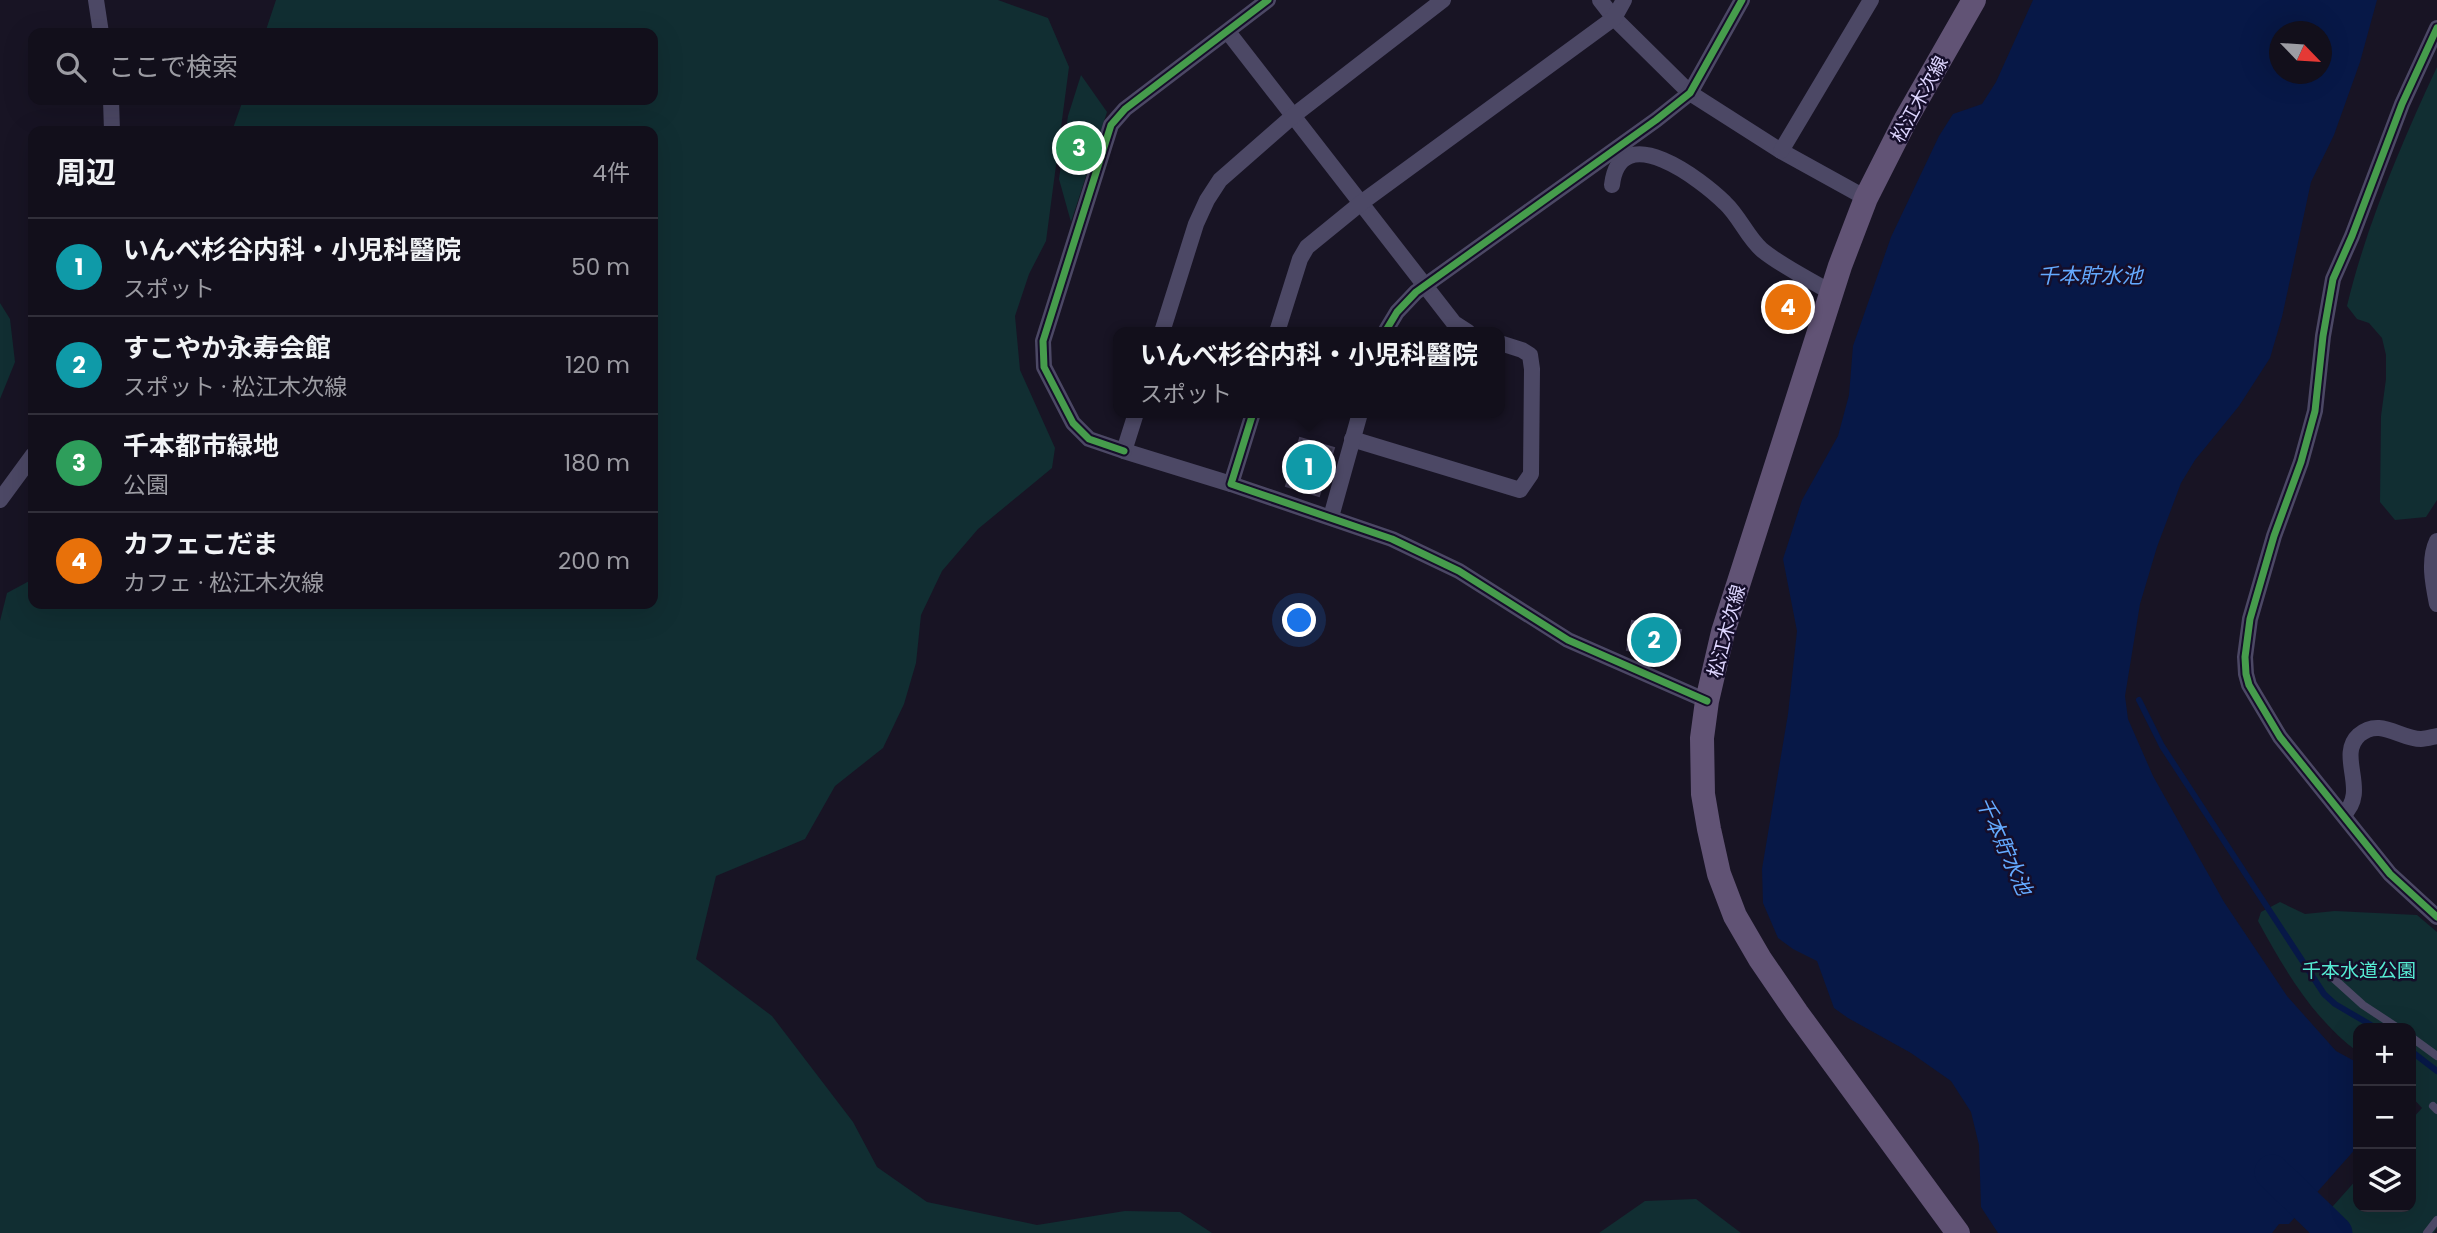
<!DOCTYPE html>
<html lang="ja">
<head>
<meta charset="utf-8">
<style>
  :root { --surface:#120f1b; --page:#1b1824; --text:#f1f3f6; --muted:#9c9ca3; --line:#312f3a; --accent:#db2777 }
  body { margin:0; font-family:Poppins,"Noto Sans JP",sans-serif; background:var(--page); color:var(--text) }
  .controls { position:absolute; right:21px; bottom:21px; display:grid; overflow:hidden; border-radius:14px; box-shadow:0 7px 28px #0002 }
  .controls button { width:63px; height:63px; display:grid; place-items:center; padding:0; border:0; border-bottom:2px solid var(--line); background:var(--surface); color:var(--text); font:35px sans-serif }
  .compass { position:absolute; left:2269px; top:21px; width:63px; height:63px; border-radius:50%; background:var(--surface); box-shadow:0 7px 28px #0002; rotate:115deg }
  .you { position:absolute; left:1300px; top:621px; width:24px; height:24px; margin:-18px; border:5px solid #fff; border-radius:50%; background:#1a73e8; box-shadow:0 0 0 10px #1a73e833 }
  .badge { display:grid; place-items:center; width:46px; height:46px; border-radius:50%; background:var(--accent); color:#fff; font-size:23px; font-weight:700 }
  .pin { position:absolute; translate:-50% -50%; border:4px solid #fff; box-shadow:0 2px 7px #0006 }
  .popup { position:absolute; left:1113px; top:327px; width:392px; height:91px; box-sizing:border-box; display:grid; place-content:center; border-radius:14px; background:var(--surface); filter:drop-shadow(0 2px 5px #0005); font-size:23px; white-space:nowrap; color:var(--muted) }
  .popup b { font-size:26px; color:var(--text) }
  .popup::after { content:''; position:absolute; left:50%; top:100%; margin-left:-14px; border:14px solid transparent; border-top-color:var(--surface) }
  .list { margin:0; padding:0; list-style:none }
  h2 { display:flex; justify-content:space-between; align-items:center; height:91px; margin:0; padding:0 28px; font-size:30px }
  h2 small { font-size:23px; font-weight:400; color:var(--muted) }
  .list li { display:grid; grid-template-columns:46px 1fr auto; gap:21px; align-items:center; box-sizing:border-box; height:98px; padding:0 28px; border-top:2px solid var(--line) }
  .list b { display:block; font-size:26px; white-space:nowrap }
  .list p { margin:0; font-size:23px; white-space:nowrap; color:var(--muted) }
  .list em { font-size:23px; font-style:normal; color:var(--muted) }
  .icon { flex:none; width:38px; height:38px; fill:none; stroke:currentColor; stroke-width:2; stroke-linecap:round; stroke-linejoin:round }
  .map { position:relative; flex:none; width:2437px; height:1233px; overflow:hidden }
  .search { position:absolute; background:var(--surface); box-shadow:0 7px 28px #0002; left:28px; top:28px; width:630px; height:77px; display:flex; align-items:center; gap:18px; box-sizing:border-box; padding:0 24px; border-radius:14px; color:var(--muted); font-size:26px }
  .panel { position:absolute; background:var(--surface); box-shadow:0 7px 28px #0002; left:28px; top:126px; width:630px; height:483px; border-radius:14px }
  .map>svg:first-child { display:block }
  .green { fill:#112e32 }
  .water { fill:#071847; fill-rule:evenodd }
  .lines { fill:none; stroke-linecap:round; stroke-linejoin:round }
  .stream { stroke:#071847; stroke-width:6 }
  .river { stroke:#071847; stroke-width:35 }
  .building { fill:#373246; stroke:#453f58; stroke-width:2 }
  .service { stroke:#4c4865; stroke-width:8 }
  .minor { stroke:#4c4865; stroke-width:16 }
  .primary { stroke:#615375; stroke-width:24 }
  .cycleway-casing { stroke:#150e2a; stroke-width:11 }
  .cycleway { stroke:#469c4c; stroke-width:7 }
  .labels { text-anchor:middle; stroke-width:5; stroke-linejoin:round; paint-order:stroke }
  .street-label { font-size:19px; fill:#ded6ff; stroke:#150e2a }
  .park-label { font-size:19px; fill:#56ebd3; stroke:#150e2a }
  .water-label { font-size:21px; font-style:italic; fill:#64aaff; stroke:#150e2a }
</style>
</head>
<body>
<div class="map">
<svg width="2437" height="1233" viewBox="0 0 2437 1233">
  <rect width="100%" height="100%" fill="#181424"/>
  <g class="green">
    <path d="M 276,0 L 998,0 L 1048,18 L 1069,67 L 1046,241 L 1029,274 L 1015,316 L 1020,370 L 1055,448 L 1052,468 L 978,529 L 942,571 L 921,615 L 916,663 L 904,704 L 883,748 L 835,786 L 805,839 L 716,876 L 696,959 L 772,1016 L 853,1122 L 877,1167 L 927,1202 L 1037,1225 L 1125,1211 L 1180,1212 L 1212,1233 L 0,1233 L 0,621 L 7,593 L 33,579 L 33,604 L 653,604 L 653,131 L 232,131 L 243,100 L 653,100 L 653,33 L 265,33 Z"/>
    <path d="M 2437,67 L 2437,500 L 2426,517 L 2395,520 L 2380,502 L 2381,416 L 2386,379 L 2386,355 L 2382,338 L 2369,323 L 2357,319 L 2347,306 C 2366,226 2402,142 2437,67 Z"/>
    <path d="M 1081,75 L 1107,112 L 1071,222 L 1059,179 L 1068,116 Z"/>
    <path d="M 0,303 L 10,319 L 15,362 L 0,399 Z"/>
    <path d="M 2280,902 L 2305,914 L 2335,911 L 2417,915 L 2437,932 L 2437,1228 L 2434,1233 L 2309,1233 L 2358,1178 L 2358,1207 L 2411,1207 L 2411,1120 L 2422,1108 L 2411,1096 L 2411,1028 L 2358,1028 L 2358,1052 C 2314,1020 2284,969 2258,921 L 2261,912 Z"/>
    <path d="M 1696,1199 L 1741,1233 L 1599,1233 L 1645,1201 Z"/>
  </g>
  <path class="water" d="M 2033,0 L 2377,0 L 2360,62 L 2334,135 L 2311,182 L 2282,317 L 2270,358 L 2239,406 L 2195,460 L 2181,483 L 2157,547 L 2140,604 L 2125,696 L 2128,719 L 2153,776 L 2224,902 L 2287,996 L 2336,1051 L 2358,1063 L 2358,1146 L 2289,1224 L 2279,1224 L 2272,1233 L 1998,1233 L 1981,1207 L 1979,1145 L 1971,1112 L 1951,1081 L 1911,1053 L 1848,1018 L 1834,1008 L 1817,961 L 1793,949 L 1778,938 L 1763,903 L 1762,869 L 1788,714 L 1797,631 L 1783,559 L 1802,500 L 1838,436 L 1849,395 L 1853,346 L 1891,237 L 1939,136 L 1953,114 L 1982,104 L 1996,82 ZM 2280,32 L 2322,32 L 2322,74 L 2280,74 Z"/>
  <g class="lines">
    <g class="stream">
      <path d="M 2139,700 L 2162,746 L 2324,994 L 2335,1004 L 2376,1028"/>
      <path d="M 2411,1051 L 2437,1071"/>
    </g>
    <path class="river" d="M 2272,1172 L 2335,1233"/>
  </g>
  <g class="building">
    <path d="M 1780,291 L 1802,299 L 1793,326 L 1771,319 Z"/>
    <path d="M 1300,438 L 1334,448 L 1319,496 L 1286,486 Z"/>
    <path d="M 1632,621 L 1681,630 L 1674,659 L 1627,650 Z"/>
  </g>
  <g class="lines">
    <g class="service">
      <path d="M 2332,977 L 2363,1005 L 2398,1028"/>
      <path d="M 2411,1037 L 2437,1056"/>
      <path d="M 2433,1106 L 2437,1110"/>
      <path d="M 2427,1233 L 2437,1220"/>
    </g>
    <g class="minor">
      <path d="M 96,0 L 101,33"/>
      <path d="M 1600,0 L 1614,18 L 1690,93 L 1781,151 L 1866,198"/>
      <path d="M 2437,28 L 2402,104 L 2352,236 L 2333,279 L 2323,336 L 2315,411 L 2301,462 L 2274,536 L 2250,619 L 2245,657 L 2246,674 L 2249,685 L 2280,737 L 2390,874 L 2437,917"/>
      <path d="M 1228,32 L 1454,323 L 1468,332"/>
      <path d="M 111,100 L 112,131"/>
      <path d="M 1781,151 L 1871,0"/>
      <path d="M 1612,185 C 1620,117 1702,180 1725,203 C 1740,217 1747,237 1762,250 C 1783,267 1809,279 1832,293"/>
      <path d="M 1162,332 L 1196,224 L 1207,200 L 1220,180 L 1293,116 L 1443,0"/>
      <path d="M 1277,332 L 1300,259 L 1307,247 L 1361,203 L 1614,18 L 1624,0"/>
      <path d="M 1385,332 L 1397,312 L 1416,292 L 1656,120 L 1690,93 L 1742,0"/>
      <path d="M 1136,413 L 1124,451 L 1231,484"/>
      <path d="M 1253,413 L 1231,484 L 1392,539 L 1459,571 L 1568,640 L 1707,701"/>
      <path d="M 1352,439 L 1520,490 L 1531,474 L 1532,369 L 1530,355 L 1522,350 L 1500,343"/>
      <path d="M 1124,451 L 1089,439 L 1073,423 L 1044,367 L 1043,341 L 1111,125 L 1125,109 L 1268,0"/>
      <path d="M 0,500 L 33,455"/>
      <path d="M 1331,517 L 1360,413"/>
      <path d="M 2437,541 C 2428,560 2433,584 2437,604"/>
      <path d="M 2343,815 C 2370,791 2336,756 2359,735 C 2380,717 2400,739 2421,739 C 2426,739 2432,737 2437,736"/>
    </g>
    <path class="primary" d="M 1958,1233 L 1797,1013 L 1760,959 L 1735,916 L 1719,874 L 1709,829 L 1703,794 L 1702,738 L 1707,701 L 1723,632 L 1840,266 L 1866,198 L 1906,119 L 1974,0"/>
    <g class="cycleway-casing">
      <g id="cycleway">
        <path d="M 2437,28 L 2402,104 L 2352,236 L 2333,279 L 2323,336 L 2315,411 L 2301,462 L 2274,536 L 2250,619 L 2245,657 L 2246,674 L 2249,685 L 2280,737 L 2390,874 L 2437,917"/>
        <path d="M 1385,332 L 1397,312 L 1416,292 L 1656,120 L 1690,93 L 1742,0"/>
        <path d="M 1253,413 L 1231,484 L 1392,539 L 1459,571 L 1568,640 L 1707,701"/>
        <path d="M 1124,451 L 1089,439 L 1073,423 L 1044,367 L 1043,341 L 1111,125 L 1125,109 L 1268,0"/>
      </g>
    </g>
    <use href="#cycleway" class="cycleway"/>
  </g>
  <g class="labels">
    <g class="street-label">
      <text transform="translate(1919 99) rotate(-61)" y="7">松江木次線</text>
      <text transform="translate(1726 631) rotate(-75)" y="7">松江木次線</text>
    </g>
    <g class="park-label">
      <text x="2359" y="977">千本水道公園</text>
    </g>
    <g class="water-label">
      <text x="2090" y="283">千本貯水池</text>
      <text transform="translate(2004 846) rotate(66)" y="7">千本貯水池</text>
    </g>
  </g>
</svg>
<div class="controls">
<button>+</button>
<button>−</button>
<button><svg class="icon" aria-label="layers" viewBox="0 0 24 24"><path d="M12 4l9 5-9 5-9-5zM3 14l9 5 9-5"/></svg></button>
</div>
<svg class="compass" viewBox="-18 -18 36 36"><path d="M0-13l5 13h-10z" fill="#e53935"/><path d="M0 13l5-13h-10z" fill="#9c9ca3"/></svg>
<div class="you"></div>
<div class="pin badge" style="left:1309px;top:467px;background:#0f9aa8">1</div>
<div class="popup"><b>いんべ杉谷内科・小児科醫院</b>スポット</div>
<div class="pin badge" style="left:1654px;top:640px;background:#0f9aa8">2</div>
<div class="pin badge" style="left:1079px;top:148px;background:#2e9e5b">3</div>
<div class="pin badge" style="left:1788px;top:307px;background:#e8710a">4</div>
<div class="search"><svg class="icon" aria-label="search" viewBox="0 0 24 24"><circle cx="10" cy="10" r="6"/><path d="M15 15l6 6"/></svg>ここで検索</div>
<section class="panel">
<h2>周辺<small>4件</small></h2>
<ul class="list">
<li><span class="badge" style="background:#0f9aa8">1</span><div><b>いんべ杉谷内科・小児科醫院</b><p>スポット</p></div><em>50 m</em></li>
<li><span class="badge" style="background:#0f9aa8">2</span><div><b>すこやか永寿会館</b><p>スポット · 松江木次線</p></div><em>120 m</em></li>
<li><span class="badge" style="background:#2e9e5b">3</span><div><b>千本都市緑地</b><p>公園</p></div><em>180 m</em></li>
<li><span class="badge" style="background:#e8710a">4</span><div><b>カフェこだま</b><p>カフェ · 松江木次線</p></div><em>200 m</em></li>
</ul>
</section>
</div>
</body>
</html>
